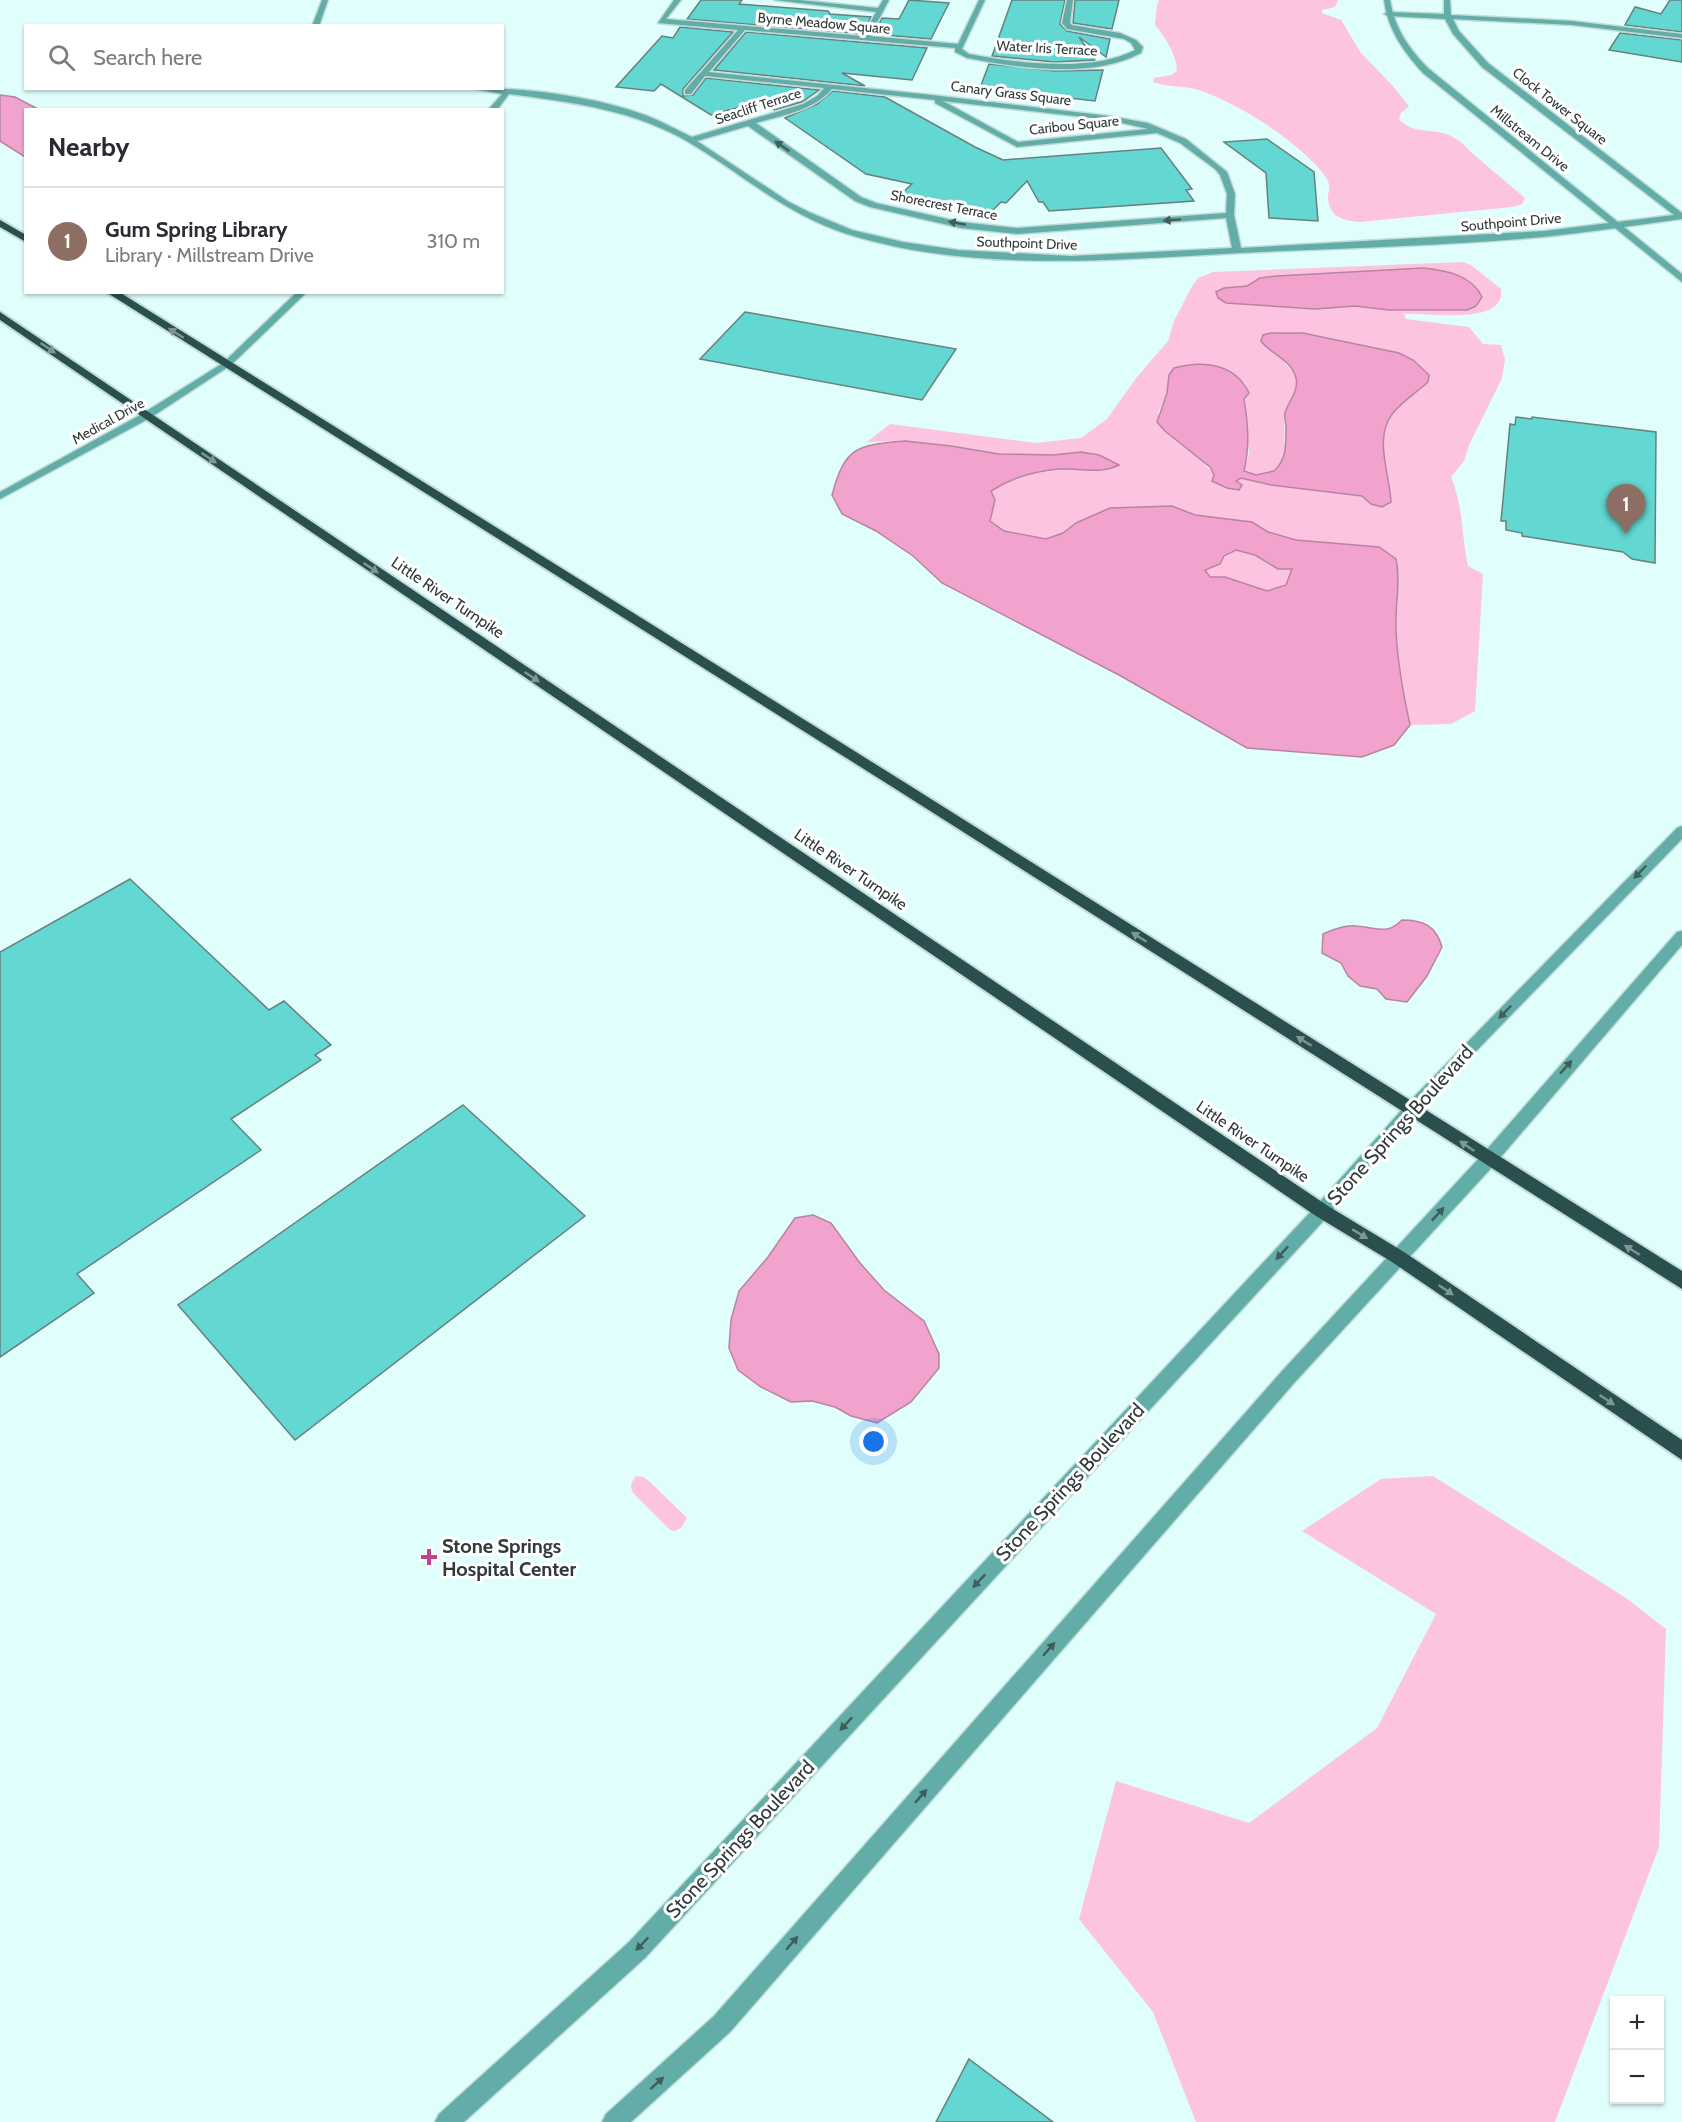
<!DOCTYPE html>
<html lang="en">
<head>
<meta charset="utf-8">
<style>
  :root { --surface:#fff; --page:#f2f2f3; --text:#2b2b33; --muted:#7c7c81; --line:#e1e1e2; --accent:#c14390 }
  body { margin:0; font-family:Cabin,sans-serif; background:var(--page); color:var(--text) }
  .controls { position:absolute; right:18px; bottom:18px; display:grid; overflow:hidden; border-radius:0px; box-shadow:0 2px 4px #0004 }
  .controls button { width:54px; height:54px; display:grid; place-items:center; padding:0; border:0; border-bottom:2px solid var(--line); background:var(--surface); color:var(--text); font:30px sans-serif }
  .you { position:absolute; left:874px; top:1442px; width:21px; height:21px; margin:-15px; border:4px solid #fff; border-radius:50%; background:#1a73e8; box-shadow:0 0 0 9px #1a73e833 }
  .badge { display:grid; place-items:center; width:39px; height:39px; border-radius:50%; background:var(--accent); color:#fff; font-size:20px; font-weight:700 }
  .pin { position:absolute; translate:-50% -50px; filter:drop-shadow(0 2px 3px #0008) }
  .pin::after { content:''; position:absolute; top:32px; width:21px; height:18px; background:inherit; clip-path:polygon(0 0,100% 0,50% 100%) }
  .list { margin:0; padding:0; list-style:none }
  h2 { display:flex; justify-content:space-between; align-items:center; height:78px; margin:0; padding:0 24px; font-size:26px }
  h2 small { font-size:20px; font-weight:400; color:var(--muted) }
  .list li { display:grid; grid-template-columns:39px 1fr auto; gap:18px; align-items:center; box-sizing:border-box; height:108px; padding:0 24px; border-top:2px solid var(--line) }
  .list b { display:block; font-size:22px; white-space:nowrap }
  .list p { margin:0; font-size:20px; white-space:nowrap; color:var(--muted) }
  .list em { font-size:20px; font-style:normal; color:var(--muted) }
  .icon { flex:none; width:33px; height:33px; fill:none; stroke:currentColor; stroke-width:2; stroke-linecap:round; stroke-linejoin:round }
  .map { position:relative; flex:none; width:1682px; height:2122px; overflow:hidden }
  .search { position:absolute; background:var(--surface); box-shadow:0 2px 4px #0004; left:24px; top:24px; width:480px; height:66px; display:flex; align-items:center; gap:15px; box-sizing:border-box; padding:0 21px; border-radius:0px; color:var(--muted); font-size:22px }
  .panel { position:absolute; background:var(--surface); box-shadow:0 2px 4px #0004; left:24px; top:108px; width:480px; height:186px; border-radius:0px }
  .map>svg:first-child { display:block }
  .green { fill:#fcc4e1; fill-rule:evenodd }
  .water { fill:#f1a3cd; stroke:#b784a1; stroke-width:1.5; fill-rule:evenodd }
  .building { fill:#63d7d1; stroke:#67817f; stroke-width:1.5 }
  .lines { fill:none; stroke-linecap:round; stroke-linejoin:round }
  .minor-casing { stroke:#c0dbd8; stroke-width:3 }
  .tertiary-casing { stroke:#c0dbd8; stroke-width:3 }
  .trunk-casing { stroke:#c0dbd8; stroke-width:4 }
  .minor { fill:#63ada8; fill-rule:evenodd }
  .tertiary { fill:#63ada8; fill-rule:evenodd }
  .trunk { fill:#29504e; fill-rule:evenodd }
  .oneway { fill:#3f5d5b }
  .oneway2 { fill:#7f9695 }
  .poi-dot { fill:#c14390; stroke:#fff; stroke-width:2 }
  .labels { text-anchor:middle; stroke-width:6; stroke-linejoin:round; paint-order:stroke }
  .far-street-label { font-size:14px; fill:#303b3a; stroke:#fff }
  .street-label { font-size:16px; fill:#303b3a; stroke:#fff }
  .near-street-label { font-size:20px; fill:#303b3a; stroke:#fff }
  .near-poi-label { font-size:20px; font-weight:bold; fill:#303b3a; stroke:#fff; text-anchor:start }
</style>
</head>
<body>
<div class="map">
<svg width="1682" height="2122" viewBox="0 0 1682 2122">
  <rect width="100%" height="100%" fill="#e0fefb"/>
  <g class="green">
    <path d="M 1159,0 L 1338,0 L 1335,7 L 1322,10 L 1322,13 L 1341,20 L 1361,53 L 1392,85 L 1409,106 L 1401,113 L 1399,119 C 1414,136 1433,127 1451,136 C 1463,142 1469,151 1479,159 C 1494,172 1510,185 1525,198 L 1522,204 L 1512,207 L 1360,222 C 1344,221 1329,217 1328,198 C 1328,193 1330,188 1329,184 C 1327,176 1316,165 1310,159 C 1279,130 1241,106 1202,91 C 1187,85 1169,88 1153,82 L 1154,78 L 1171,75 L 1177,71 C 1177,55 1165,37 1155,25 L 1157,5 Z"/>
    <path d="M 1463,262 L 1471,265 L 1501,289 C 1507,327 1424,312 1404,314 L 1406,319 L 1469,327 L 1483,344 L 1501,345 L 1505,360 L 1502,378 L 1469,445 L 1464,461 L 1451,477 C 1464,509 1461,533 1468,566 L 1483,574 L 1475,711 L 1451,724 L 1410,725 L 1402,689 L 1396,628 L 1399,574 L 1337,544 L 1296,540 L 1268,532 L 1252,522 L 1194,515 L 1172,506 L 1110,508 L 1076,523 L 1063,533 L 1046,539 L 1004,531 L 989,521 L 995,500 L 991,492 C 1026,469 1065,468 1106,471 L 1081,452 L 1053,455 L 999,454 L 951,446 L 905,441 L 867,442 L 890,424 L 1036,443 L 1081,438 L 1107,419 L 1137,377 L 1168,341 L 1174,321 L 1191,288 L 1198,278 L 1213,272 ZM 1423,268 L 1458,275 L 1468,280 L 1430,311 L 1355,306 L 1315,309 L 1226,303 L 1235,286 L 1247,286 L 1259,278 ZM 1286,332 L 1321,336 L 1399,353 L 1406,400 L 1395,410 L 1385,428 L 1383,453 L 1390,493 L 1371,504 L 1362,496 L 1271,485 L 1241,478 L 1236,481 L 1214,475 L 1200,458 L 1165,431 L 1158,413 L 1167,393 L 1169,376 L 1174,369 L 1232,373 L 1245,383 L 1249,392 L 1244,399 L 1249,454 L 1244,471 L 1256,475 L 1274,471 L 1285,457 L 1284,415 L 1296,386 L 1296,376 L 1276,352 L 1265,347 Z"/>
    <path d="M 1236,550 L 1255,555 L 1278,569 L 1292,569 L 1286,585 L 1267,591 L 1225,577 L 1210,577 L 1205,570 Z"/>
    <path d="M 636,1476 L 643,1477 L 649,1481 L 687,1518 L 681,1528 L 675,1531 L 670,1530 L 634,1494 C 629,1487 631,1483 636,1476 Z"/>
    <path d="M 1433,1476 L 1626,1598 L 1666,1629 L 1659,1847 L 1555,2122 L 1196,2122 L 1153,2012 L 1079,1919 L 1116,1781 L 1249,1823 L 1377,1728 L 1436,1614 L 1302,1531 L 1381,1479 Z"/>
  </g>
  <g class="water">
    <path d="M 0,95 L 15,97 L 36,108 L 26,110 L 25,157 L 0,141 Z"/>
    <path d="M 1423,268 C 1446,271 1471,274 1482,297 L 1476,306 L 1467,310 L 1389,310 L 1355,306 L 1315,309 L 1226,303 L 1218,298 L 1216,292 L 1224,288 L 1247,286 L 1260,278 L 1277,276 Z"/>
    <path d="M 1271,333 L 1303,333 L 1399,353 L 1413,360 L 1429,375 L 1428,382 C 1417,392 1403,401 1393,413 C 1373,438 1390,474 1391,502 L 1382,507 L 1371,504 L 1362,496 L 1271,485 L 1241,478 L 1236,481 L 1242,485 L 1239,490 L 1227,488 L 1212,481 L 1214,475 L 1210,467 L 1165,431 L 1157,422 L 1167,393 L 1169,375 L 1174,368 C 1202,360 1235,363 1249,393 L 1244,399 C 1248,424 1250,446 1244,471 L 1256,475 L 1274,471 C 1287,459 1286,444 1286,427 C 1286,423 1284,418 1285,413 C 1288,402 1299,391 1296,378 C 1292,360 1269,353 1261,341 L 1263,335 Z"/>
    <path d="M 905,441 L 951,446 L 999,454 L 1053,455 L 1081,452 L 1099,455 L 1119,465 C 1100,474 1087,469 1067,469 C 1041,469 1013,477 991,491 L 995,500 L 990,521 L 1004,531 L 1046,539 L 1063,533 L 1076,523 L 1110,508 L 1172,506 L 1195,515 L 1252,522 L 1268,532 L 1296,540 L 1379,547 L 1396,559 C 1401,582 1395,604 1396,628 C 1397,660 1403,693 1410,725 L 1394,745 L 1362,757 L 1247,748 L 1119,675 L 942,583 L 913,556 L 876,531 L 842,514 L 832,495 C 845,445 859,445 905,441 ZM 1236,550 L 1255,555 L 1278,569 L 1292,569 L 1286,585 L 1267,591 L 1225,577 L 1210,577 L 1205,570 L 1220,564 L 1224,556 Z"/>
    <path d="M 1402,920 C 1424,920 1436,926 1442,947 L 1427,976 L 1407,1002 L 1386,999 L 1377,989 L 1360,986 L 1348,976 L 1341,963 L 1322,953 L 1323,934 C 1332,930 1347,925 1356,926 C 1376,927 1386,936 1402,920 Z"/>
    <path d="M 813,1215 L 831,1223 L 860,1263 L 884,1290 L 924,1321 L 939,1354 L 939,1368 L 911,1402 L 877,1423 L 851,1416 L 835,1407 L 812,1401 L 791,1402 L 761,1387 L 738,1370 L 729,1348 L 731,1320 L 739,1291 L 768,1257 L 795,1218 Z"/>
  </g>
  <g class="building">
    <path d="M 701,0 L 742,0 L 739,4 L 828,11 L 830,14 L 871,17 L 862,34 L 687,19 Z"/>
    <path d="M 909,0 L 949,3 L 931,39 L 874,34 L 882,18 L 899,19 Z"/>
    <path d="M 1012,0 L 1065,0 L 1060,24 L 1067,31 L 1110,39 L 1106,57 L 1079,37 L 1095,60 L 1054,62 L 992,56 Z"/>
    <path d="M 1075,0 L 1119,0 L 1112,29 L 1073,23 Z"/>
    <path d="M 1670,0 L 1682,0 L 1682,32 L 1625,25 L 1635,7 L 1661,14 Z"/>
    <path d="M 680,27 L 733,32 L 683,89 L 683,96 L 693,95 L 706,78 L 819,90 L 802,102 L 774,110 L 762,101 L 711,115 L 661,84 L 654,91 L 616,87 L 662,36 L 673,38 Z"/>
    <path d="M 746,32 L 927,48 L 912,80 L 842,73 L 865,86 L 714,70 Z"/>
    <path d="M 1620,33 L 1682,40 L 1682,62 L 1609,50 Z"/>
    <path d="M 989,64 L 1055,71 L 1103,70 L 1095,101 L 980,88 Z"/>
    <path d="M 833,91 L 885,97 L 975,147 L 1003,160 L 1161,148 L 1192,189 L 1186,190 L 1194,201 L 1049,211 L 1043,202 L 1039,202 L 1027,181 L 1006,203 L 1001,202 L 992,211 L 902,193 L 912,184 L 866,174 L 785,118 L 817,104 Z"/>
    <path d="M 1267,139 L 1314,172 L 1318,221 L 1269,218 L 1266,173 L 1224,142 Z"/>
    <path d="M 745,312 L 956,349 L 922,400 L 700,359 Z"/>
    <path d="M 1516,417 L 1532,419 L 1532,417 L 1656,432 L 1655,563 L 1632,559 L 1623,552 L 1522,536 L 1522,533 L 1506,530 L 1506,521 L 1501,521 L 1510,424 L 1515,425 Z"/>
    <path d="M 130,879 L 269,1010 L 284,1001 L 331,1045 L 315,1055 L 321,1060 L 231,1119 L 261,1150 L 77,1274 L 94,1293 L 0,1357 L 0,952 Z"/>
    <path d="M 463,1105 L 585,1216 L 295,1440 L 178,1305 Z"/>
    <path d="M 969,2059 L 1053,2122 L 936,2122 Z"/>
  </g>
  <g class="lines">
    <g class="minor-casing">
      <g id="minor">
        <path d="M 322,0 L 328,0 L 319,26 L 312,26 Z"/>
        <path d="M 674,0 L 681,0 L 666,19 L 863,36 L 876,12 L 774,0 L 799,0 L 878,8 L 883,0 L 889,0 L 870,36 L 958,44 L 979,0 L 985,0 L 962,49 L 969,54 C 1016,63 1092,73 1135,50 L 1131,43 L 1124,39 L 1067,29 L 1062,23 L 1067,0 L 1073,0 L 1070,23 L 1072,25 L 1120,33 L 1136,40 L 1143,47 L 1141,53 C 1093,79 1019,68 967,58 L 955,52 L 955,48 L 745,30 L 709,72 L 932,95 L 1109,116 L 1148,123 L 1186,139 L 1227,172 L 1235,194 L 1234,215 L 1241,248 L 1544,231 L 1674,215 L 1482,67 L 1453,34 L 1445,19 L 1388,16 L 1384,14 L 1388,12 L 1444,14 L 1444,0 L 1450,0 L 1451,15 L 1572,21 L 1682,34 L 1682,38 L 1572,25 L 1453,19 L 1459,31 L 1488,63 L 1682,213 L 1682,219 C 1636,225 1590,232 1543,237 C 1442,246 1341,248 1240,253 C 1111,260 971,273 847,234 C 787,215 742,174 690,143 C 635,110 571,102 509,94 L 497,110 L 488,110 L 502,94 L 471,88 C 528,88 591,96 645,115 C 661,121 677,130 692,137 L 803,104 L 817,96 L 824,88 L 705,76 L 691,94 L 685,94 L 685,90 L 738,30 L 658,23 ZM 832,89 L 935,100 L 935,103 L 1017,147 L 1157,133 L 1180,143 L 1215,169 L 1220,175 L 1227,194 L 1226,213 L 1017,228 L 961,222 L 876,203 L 861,197 L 756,123 C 783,115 813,111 832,89 ZM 943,101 L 1109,120 L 1148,129 L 1018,142 ZM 748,126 L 855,201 L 870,207 L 961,228 L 1017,234 L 1226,218 L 1232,248 L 1071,256 L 958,250 L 903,242 L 852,230 L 811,213 L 789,202 L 697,141 Z"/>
        <path d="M 297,292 L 307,292 L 229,367 L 223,367 L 223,363 Z"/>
      </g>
    </g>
    <g class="tertiary-casing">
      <g id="tertiary">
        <path d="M 1384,0 L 1390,0 C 1395,29 1409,49 1429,69 L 1682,274 L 1682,282 L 1423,73 C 1403,51 1388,30 1384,0 Z"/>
        <path d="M 223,363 L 231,365 L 150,418 L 0,499 L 0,492 L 142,414 Z"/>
        <path d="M 1682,826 L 1682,839 L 1416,1113 L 1328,1216 L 645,1958 L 464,2122 L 435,2122 L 439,2114 L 629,1942 L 1316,1206 L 1406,1105 L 1677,828 Z"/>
        <path d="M 1682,931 L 1682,945 L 1494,1165 L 1295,1382 L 730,2032 L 631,2122 L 602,2122 L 606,2114 L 714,2016 L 1283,1370 L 1482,1155 L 1677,932 Z"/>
      </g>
    </g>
    <g class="trunk-casing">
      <g id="trunk">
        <path d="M 0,220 L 26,235 L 26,242 L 0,227 Z"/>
        <path d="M 106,292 L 119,292 L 904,782 L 1682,1271 L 1682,1289 L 894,788 Z"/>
        <path d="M 0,312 L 1328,1206 L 1404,1252 L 1682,1440 L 1682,1460 L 1392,1262 L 1316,1216 L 0,320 Z"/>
      </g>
    </g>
    <use href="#minor" class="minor"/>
    <use href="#tertiary" class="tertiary"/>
    <use href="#trunk" class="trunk"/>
  </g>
  <defs><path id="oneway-solid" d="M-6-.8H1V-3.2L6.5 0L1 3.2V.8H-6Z" transform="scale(1.5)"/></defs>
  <g class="oneway">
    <use href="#oneway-solid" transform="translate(782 146) rotate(-145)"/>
    <use href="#oneway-solid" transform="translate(1172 220) rotate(176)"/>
    <use href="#oneway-solid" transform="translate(957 223) rotate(-169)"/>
    <use href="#oneway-solid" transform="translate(1640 872) rotate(134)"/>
    <use href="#oneway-solid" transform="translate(1505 1012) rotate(134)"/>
    <use href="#oneway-solid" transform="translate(1566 1067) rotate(-49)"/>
    <use href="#oneway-solid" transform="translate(1438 1214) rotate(-47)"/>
    <use href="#oneway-solid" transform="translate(1282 1253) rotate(133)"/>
    <use href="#oneway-solid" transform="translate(979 1581) rotate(133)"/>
    <use href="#oneway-solid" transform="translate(1049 1649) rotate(-49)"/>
    <use href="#oneway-solid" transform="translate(846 1724) rotate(133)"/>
    <use href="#oneway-solid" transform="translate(921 1796) rotate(-49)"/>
    <use href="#oneway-solid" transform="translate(792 1943) rotate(-49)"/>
    <use href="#oneway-solid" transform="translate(642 1944) rotate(134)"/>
    <use href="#oneway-solid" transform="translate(657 2083) rotate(-42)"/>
  </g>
  <g class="oneway2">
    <use href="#oneway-solid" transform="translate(176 333) rotate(-148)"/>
    <use href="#oneway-solid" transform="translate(48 348) rotate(34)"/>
    <use href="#oneway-solid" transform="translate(209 458) rotate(34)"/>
    <use href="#oneway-solid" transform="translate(371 568) rotate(34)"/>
    <use href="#oneway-solid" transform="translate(532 677) rotate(34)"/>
    <use href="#oneway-solid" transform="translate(1139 937) rotate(-148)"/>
    <use href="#oneway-solid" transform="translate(1304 1041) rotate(-148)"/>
    <use href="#oneway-solid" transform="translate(1467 1146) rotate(-146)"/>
    <use href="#oneway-solid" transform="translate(1360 1234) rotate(31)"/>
    <use href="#oneway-solid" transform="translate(1632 1250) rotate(-148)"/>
    <use href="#oneway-solid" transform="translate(1446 1290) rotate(34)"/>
    <use href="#oneway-solid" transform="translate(1607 1400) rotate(34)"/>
  </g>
  <path class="poi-dot" d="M426 1548h6v6h6v6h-6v6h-6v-6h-6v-6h6z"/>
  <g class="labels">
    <g class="far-street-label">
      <text transform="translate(824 23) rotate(5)" y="5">Byrne Meadow Square</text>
      <text transform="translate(1047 48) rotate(3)" y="5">Water Iris Terrace</text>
      <text transform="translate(1011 93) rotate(7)" y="5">Canary Grass Square</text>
      <text transform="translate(758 106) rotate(-18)" y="5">Seacliff Terrace</text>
      <text transform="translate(1560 106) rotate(38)" y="5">Clock Tower Square</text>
      <text transform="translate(1074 125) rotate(-6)" y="5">Caribou Square</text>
      <text transform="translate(1530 138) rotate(39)" y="5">Millstream Drive</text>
      <text transform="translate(944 205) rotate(11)" y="5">Shorecrest Terrace</text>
      <text transform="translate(1511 222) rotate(-5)" y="5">Southpoint Drive</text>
      <text transform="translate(1027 243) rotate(2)" y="5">Southpoint Drive</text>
      <text transform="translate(108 421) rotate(-29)" y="5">Medical Drive</text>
    </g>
    <g class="street-label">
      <text transform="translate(448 597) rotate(34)" y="6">Little River Turnpike</text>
      <text transform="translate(851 869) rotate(34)" y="6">Little River Turnpike</text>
      <text transform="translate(1253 1141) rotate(34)" y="6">Little River Turnpike</text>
    </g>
    <g class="near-street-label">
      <text transform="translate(1400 1125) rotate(-48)" y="7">Stone Springs Boulevard</text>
      <text transform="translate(1070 1482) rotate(-47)" y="7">Stone Springs Boulevard</text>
      <text transform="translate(740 1839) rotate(-47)" y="7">Stone Springs Boulevard</text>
    </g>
    <g class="near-poi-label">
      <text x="442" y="1553">Stone Springs<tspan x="442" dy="23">Hospital Center</tspan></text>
    </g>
  </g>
</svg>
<div class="controls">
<button>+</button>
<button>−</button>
</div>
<div class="you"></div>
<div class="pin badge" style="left:1626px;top:534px;background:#8d6e63">1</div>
<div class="search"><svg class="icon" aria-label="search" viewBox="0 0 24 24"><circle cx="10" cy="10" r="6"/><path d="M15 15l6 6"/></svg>Search here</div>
<section class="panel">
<h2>Nearby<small></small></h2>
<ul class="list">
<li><span class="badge" style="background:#8d6e63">1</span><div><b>Gum Spring Library</b><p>Library · Millstream Drive</p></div><em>310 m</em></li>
</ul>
</section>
</div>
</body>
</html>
